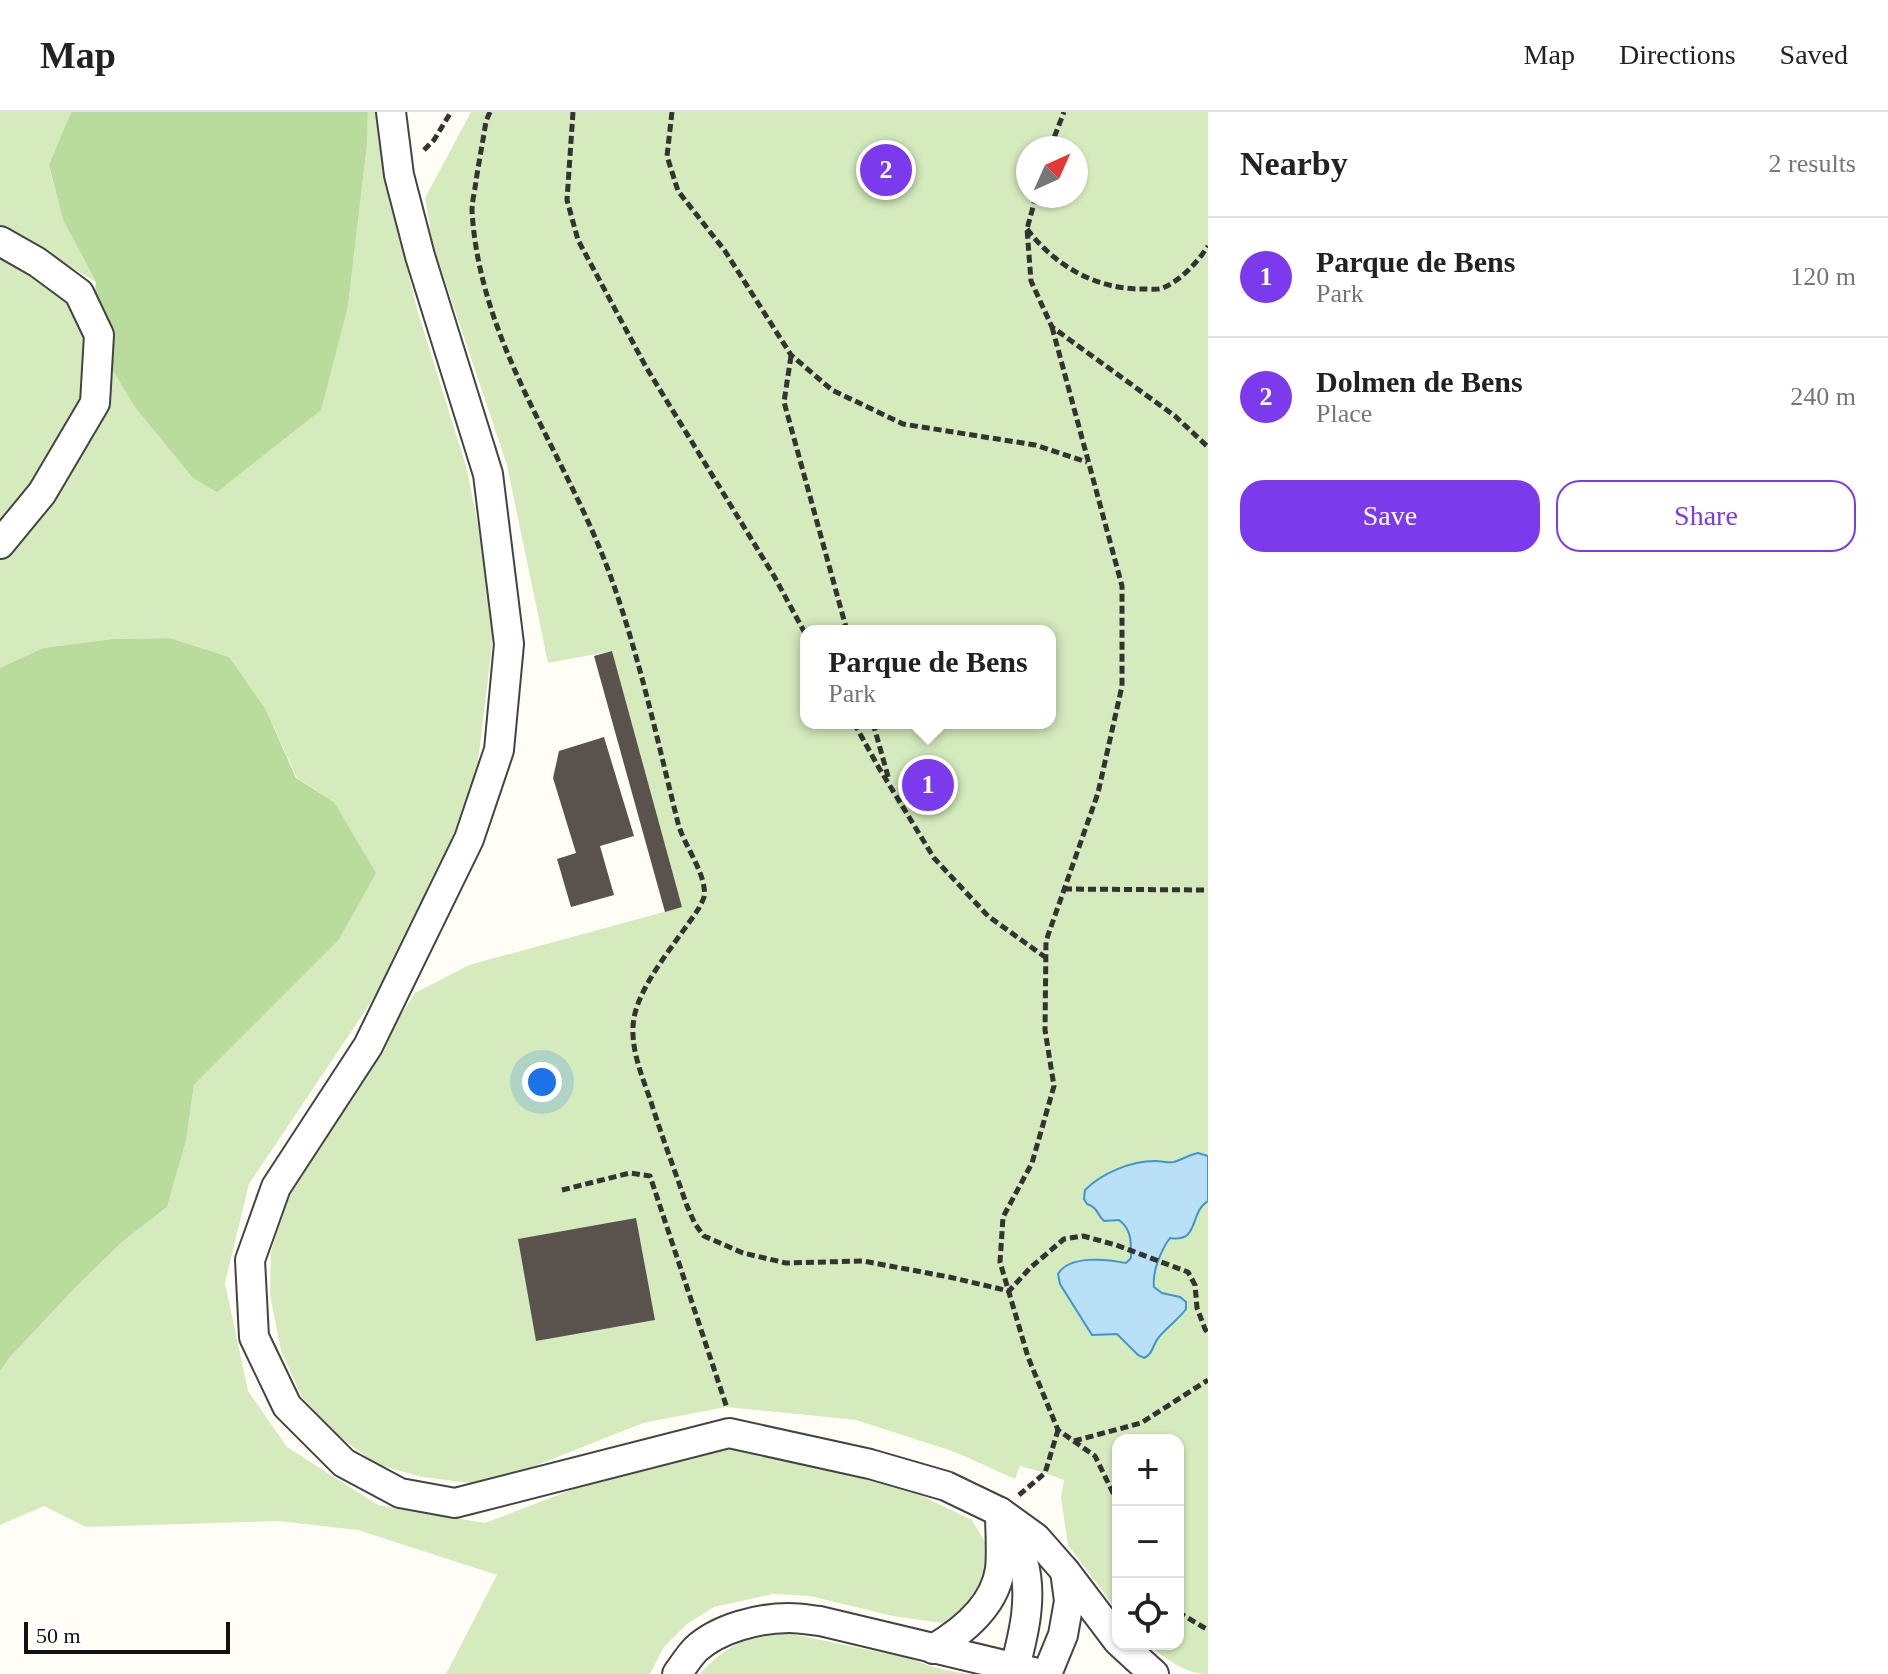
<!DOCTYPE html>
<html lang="en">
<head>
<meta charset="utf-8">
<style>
  :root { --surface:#fff; --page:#f6f6f6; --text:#222; --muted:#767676; --line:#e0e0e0; --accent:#7c3aed }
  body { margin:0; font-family:"Times New Roman",serif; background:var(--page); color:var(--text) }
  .controls { position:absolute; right:24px; bottom:24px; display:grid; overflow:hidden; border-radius:16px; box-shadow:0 2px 6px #0004 }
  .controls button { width:72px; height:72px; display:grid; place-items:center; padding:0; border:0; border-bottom:2px solid var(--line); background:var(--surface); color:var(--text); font:40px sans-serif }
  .compass { position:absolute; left:1016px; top:24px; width:72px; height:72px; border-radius:50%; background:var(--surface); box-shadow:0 2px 6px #0004; rotate:45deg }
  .scale { position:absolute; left:24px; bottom:20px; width:206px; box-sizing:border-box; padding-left:8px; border:4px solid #111; border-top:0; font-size:22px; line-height:28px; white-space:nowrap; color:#111; -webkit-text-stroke:6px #fff; paint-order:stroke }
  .you { position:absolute; left:542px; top:970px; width:28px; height:28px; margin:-20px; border:6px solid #fff; border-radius:50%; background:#1a73e8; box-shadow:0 0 0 12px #1a73e833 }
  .badge { display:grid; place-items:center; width:52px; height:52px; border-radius:50%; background:var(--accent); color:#fff; font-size:26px; font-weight:700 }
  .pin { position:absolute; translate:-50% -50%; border:4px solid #fff; box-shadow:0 2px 8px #0006 }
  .popup { position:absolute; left:800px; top:513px; width:256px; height:104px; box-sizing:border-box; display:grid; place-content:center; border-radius:16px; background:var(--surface); filter:drop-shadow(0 2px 6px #0005); font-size:26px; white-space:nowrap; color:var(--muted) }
  .popup b { font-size:30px; color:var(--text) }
  .popup::after { content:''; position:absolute; left:50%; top:100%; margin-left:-16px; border:16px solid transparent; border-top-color:var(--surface) }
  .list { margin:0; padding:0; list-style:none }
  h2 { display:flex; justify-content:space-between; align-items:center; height:104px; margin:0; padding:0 32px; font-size:34px }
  h2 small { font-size:26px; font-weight:400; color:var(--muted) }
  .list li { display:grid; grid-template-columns:52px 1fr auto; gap:24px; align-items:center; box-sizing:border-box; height:120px; padding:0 32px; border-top:2px solid var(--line) }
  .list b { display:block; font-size:30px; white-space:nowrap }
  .list p { margin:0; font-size:26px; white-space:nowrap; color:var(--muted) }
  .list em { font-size:26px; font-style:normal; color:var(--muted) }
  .actions { display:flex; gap:16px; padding:24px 32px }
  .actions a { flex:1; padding:18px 0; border:2px solid var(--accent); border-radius:24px; text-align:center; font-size:28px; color:var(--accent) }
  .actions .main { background:var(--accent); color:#fff }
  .icon { flex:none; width:44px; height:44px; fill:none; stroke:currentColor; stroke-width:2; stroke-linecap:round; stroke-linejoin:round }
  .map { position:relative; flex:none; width:1208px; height:1562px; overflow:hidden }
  header { display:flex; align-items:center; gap:48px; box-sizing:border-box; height:112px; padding:0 40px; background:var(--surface); border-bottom:2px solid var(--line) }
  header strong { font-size:38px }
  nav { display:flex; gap:44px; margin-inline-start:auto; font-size:28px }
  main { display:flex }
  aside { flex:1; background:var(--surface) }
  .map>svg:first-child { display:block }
  .green { fill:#d5ebbd; fill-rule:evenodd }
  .forest { fill:#b9dc9c }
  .water { fill:#b9e0f7; stroke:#3f96cf; stroke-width:2 }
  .building { fill:#5a524d }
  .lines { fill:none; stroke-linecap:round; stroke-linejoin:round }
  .minor-casing { stroke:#444; stroke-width:32 }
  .path { stroke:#333; stroke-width:5; stroke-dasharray:8 4; stroke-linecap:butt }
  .minor { stroke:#fff; stroke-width:28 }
</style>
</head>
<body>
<header>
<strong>Map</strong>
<nav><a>Map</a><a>Directions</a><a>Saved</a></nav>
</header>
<main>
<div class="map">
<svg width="1208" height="1562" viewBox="0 0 1208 1562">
  <rect width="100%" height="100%" fill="#fffdf5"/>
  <g class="green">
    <path d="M 0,0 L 71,0 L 49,54 L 63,108 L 96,170 L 0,113 Z"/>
    <path d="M 368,0 L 379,0 L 381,44 L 417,197 L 466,354 L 496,501 L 475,674 L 392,859 L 249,1072 L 225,1171 L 248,1279 L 287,1335 L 378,1393 L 485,1411 L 647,1349 L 732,1336 L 795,1346 L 922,1384 L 972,1408 L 991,1440 L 976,1481 L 948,1512 L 893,1504 L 810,1484 L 773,1482 L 714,1495 L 687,1512 L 664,1535 L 650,1562 L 446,1562 L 497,1463 L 358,1418 L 278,1409 L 86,1415 L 44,1394 L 0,1413 L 0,1259 L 10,1245 L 76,1175 L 122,1130 L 167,1095 L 186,1029 L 194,973 L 338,829 L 334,690 L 297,666 L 266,598 L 169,526 L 112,527 L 43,536 L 0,556 L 0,144 L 50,173 L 77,202 L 348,194 L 367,33 Z"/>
    <path d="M 471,0 L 1208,0 L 1208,1562 C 1184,1562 1165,1545 1146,1532 L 1178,1532 L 1178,1328 L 1118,1328 L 1118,1500 L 1068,1433 L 1061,1386 L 1064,1368 L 1045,1361 L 1020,1354 L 1015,1367 L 955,1340 L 856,1308 L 726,1295 L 643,1311 L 522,1359 L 470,1371 L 422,1365 L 376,1352 L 336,1322 L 302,1285 L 281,1239 L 270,1183 L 271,1140 L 283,1099 L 301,1058 L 415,881 L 469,853 L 682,795 L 612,539 L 548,551 L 507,353 L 433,133 L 425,86 ZM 1028,36 L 1076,36 L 1076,84 L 1028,84 ZM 806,519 L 1050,519 L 1050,611 L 806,611 Z"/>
    <path d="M 787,1521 L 908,1546 L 933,1555 L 966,1562 L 700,1562 C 714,1546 733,1531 754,1525 C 764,1523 776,1522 787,1521 Z"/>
  </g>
  <g class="forest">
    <path d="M 71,0 L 368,0 L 367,33 L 348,194 L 321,298 L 217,380 L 193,366 L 135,295 L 90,220 L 96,170 L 63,108 L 49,53 Z"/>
    <path d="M 169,526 L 229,545 L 266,598 L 296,666 L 334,690 L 376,761 L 338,829 L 194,973 L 186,1029 L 167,1095 L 122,1130 L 76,1175 L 10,1245 L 0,1259 L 0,556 L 43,536 L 112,527 Z"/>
  </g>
  <path class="water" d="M 1198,1041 L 1208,1044 L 1208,1089 C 1189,1100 1200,1131 1170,1126 C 1161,1138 1152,1160 1154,1175 L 1162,1181 L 1180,1185 L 1186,1190 L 1186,1197 C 1178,1208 1167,1215 1159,1225 C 1152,1233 1154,1241 1144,1246 L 1138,1243 L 1117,1222 L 1092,1223 L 1060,1172 L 1058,1162 C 1069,1143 1106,1147 1126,1151 L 1131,1146 C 1131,1130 1132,1118 1119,1108 L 1104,1109 C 1096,1102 1099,1096 1087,1092 L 1084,1087 L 1085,1078 C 1102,1061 1131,1049 1155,1049 C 1162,1049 1168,1051 1174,1050 C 1183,1047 1189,1043 1198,1041 Z"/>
  <g class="building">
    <path d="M 612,539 L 682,795 L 665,800 L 594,544 Z"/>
    <path d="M 604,625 L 634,724 L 600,734 L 614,783 L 571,795 L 557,747 L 576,741 L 553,666 L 559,639 Z"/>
    <path d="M 636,1106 L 655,1208 L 536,1229 L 518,1127 Z"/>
  </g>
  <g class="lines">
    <g class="minor-casing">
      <g id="minor">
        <path d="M 391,0 L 399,63 L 420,144 L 488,362 L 509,532 L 499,638 L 469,727 L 368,934 L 276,1075 L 250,1148 L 254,1225 L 287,1294 L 344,1351 L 400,1381 L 455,1391 L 729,1321 L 870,1352 L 946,1374 L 1000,1400 L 1036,1426 L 1065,1459 L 1118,1529"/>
        <path d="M 0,129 L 37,150 L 79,181 L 99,223 L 95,291 L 42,381 L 0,432"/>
        <path d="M 1004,1408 C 1010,1421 1019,1435 1023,1449 C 1033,1484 1024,1521 1015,1555"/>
        <path d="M 1121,1532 L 1154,1562"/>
        <path d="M 933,1537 C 962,1520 995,1493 1000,1457 C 1002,1439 1000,1419 1000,1400"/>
        <path d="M 677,1562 C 683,1554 689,1544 696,1537 C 719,1516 759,1506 789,1506 C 800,1506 810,1508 820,1509 L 1042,1562"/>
        <path d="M 1047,1562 L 1063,1523 L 1069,1489 L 1065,1459"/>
      </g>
    </g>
    <g class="path">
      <path d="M 490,0 L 486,9 C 483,29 479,49 476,69 C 475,78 472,89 472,99 C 480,233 564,338 609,460 C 639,542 657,627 678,711 C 683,732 708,764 704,785 C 703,789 700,793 699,796 C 679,827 640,871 634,906 C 629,934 642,964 651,990 C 662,1025 675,1059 687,1094 L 695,1112 L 704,1124 L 743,1141 L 786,1151 L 863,1149 L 949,1165 L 1009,1179 L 1030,1156 L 1064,1127 L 1083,1124 L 1116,1133 L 1188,1160 L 1195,1173 L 1197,1196 L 1205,1217 L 1208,1221"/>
      <path d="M 573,0 L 567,88 L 578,128 L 646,255 L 774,464 L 806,523"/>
      <path d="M 672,0 L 667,44 L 678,79 L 725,139 L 791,243 L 832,278 L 903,312 L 1035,333 L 1087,350"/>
      <path d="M 1050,36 L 1064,0"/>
      <path d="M 424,38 L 434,28 L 451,0"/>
      <path d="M 1036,84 L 1027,117 L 1031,169 L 1052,215 L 1175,304 L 1208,335"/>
      <path d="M 1027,117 C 1055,154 1097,178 1144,177 C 1150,177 1158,178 1163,176 C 1182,167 1197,151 1208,134"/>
      <path d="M 1052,215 L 1122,474 L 1122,574 L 1098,681 L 1046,829 L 1045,918 L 1054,974 L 1032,1051 L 1003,1105 L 1000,1150 L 1028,1245 L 1058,1318 L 1095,1344 L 1118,1391"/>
      <path d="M 791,244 L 784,290 L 847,519"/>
      <path d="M 854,611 L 879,656 L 934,746 L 988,804 L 1045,845"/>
      <path d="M 873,611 L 889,668"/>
      <path d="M 1064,777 L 1208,778"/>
      <path d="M 562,1078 L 630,1061 L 650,1064 L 727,1296"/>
      <path d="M 1074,1329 L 1141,1311 L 1208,1268"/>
      <path d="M 1019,1383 L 1045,1361 L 1058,1318"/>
      <path d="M 1178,1500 L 1208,1518"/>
    </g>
    <use href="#minor" class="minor"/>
  </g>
</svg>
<div class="controls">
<button>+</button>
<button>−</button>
<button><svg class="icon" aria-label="locate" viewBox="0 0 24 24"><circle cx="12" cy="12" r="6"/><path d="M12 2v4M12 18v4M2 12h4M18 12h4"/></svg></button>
</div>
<svg class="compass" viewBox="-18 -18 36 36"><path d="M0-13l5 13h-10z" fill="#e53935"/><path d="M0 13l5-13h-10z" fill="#767676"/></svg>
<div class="scale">50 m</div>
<div class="you"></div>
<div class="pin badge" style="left:928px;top:673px">1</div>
<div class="popup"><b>Parque de Bens</b>Park</div>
<div class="pin badge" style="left:886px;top:58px">2</div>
</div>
<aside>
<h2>Nearby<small>2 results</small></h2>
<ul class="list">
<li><span class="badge">1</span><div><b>Parque de Bens</b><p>Park</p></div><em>120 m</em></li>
<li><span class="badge">2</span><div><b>Dolmen de Bens</b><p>Place</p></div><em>240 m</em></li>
</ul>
<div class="actions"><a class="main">Save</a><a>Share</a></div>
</aside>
</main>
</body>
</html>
